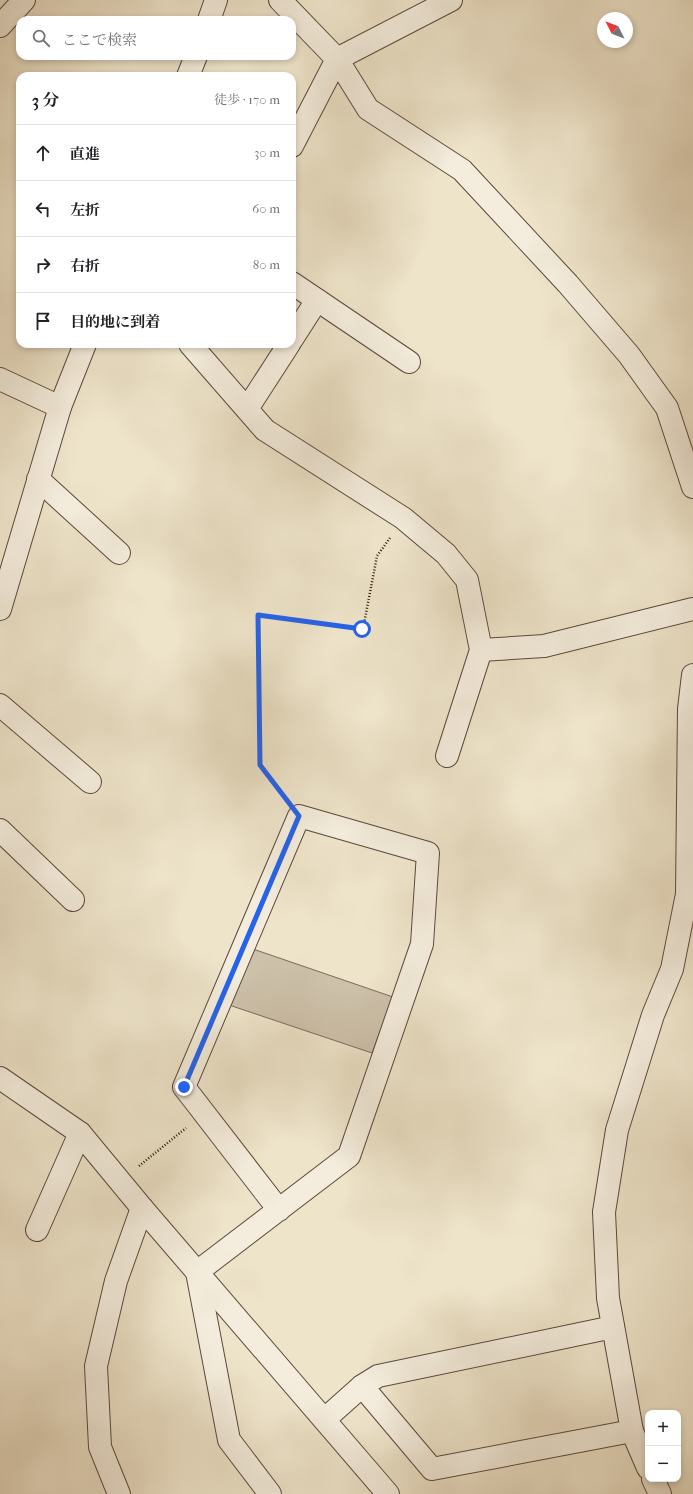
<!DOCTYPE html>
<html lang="ja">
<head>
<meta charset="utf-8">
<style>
  :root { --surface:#fff; --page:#f2f2f2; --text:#202124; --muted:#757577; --line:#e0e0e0 }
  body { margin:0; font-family:"IM FELL French Canon","Noto Serif JP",serif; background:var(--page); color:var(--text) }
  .controls { position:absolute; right:12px; bottom:12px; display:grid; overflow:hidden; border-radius:8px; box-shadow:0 2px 6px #0003 }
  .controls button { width:36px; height:36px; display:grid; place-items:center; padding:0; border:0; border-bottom:1px solid var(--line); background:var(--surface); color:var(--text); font:20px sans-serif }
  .compass { position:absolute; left:597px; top:12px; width:36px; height:36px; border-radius:50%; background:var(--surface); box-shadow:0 2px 6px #0003; rotate:312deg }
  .stop { position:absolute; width:12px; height:12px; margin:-9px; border:3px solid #2563eb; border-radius:50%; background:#fff }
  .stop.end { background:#2563eb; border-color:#fff; box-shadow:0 1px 4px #0008 }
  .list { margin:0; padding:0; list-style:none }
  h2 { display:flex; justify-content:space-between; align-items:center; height:52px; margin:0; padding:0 16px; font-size:17px }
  h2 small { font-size:13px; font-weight:400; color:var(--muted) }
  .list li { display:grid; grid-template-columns:26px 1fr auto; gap:12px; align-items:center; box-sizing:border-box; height:56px; padding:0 16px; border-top:1px solid var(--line) }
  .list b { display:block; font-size:15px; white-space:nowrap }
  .list em { font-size:13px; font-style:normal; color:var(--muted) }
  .icon { flex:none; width:22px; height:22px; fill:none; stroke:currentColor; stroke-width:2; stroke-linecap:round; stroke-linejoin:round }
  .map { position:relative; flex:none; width:693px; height:1494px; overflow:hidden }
  .search { position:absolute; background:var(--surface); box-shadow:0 2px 6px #0003; left:16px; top:16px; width:280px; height:44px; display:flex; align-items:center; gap:10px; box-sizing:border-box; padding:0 14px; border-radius:12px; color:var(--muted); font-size:15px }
  .panel { position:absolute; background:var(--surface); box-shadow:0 2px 6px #0003; left:16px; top:72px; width:280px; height:276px; border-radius:12px }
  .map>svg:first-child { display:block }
  .green { fill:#cdc1aa; stroke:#7c6a5b }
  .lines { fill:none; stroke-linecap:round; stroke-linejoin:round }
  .minor-casing { stroke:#5c483c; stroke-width:24 }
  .path { stroke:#2b140c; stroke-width:2.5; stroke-dasharray:1 2; stroke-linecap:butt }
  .minor { stroke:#f4eddd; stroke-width:22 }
  .route { stroke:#2563eb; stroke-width:5 }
</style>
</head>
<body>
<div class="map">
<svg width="693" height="1494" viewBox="0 0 693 1494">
  <rect width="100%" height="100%" fill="#eee4ca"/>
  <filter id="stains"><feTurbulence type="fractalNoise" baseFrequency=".005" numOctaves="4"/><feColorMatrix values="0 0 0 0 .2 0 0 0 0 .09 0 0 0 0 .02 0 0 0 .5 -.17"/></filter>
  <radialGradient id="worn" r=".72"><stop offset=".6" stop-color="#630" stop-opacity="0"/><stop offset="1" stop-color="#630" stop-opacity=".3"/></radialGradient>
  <path class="green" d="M 250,948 L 393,997 L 372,1053 L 226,1004 Z"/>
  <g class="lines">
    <g class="minor-casing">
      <g id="minor">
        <path d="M 280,0 L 337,59 L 368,109 L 462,170 L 568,284 L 629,355 L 667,408 L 693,487"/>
        <path d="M 209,20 L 216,0"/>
        <path d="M 0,26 L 24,0"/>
        <path d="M 188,76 L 196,56"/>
        <path d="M 292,146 L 337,59 L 451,0"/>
        <path d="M 292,283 L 409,362"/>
        <path d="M 292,339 L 317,300"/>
        <path d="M 190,344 L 265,430 L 403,518 L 446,554 L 467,580 L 481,650 L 447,756"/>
        <path d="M 0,379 L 60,407"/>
        <path d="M 247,409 L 289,344"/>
        <path d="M 38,479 L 119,553"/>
        <path d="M 0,609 L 60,407 L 85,344"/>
        <path d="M 481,650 L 544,646 L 693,609"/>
        <path d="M 0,705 L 90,782"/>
        <path d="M 0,830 L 73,900"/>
        <path d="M 0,1078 L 80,1133 L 142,1208 L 388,1494"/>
        <path d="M 37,1230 L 80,1133"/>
        <path d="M 362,1386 L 432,1469 L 632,1431"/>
        <path d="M 325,1419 L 362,1386 L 378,1376 L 613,1327"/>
        <path d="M 648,1468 L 632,1431 L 608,1298 L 604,1212 L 617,1130 L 653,1015 L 672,969 L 687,894 L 689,709 L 693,675"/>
        <path d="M 653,1479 L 660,1494"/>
        <path d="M 119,1494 L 100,1447 L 96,1366 L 116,1281 L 142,1208"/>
        <path d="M 270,1494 L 229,1440 L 197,1272 L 349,1156 L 422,944 L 428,853 L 299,816 L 184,1087 L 279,1210"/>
      </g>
    </g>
    <g class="path">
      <path d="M 285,798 L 260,765 L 258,615 L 363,629 L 377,556 L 390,538"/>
      <path d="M 139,1166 L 186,1128"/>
    </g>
    <use href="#minor" class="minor"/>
  </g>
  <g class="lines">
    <path class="route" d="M 184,1087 L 299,816 L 260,765 L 258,615 L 362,629"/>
  </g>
  <rect width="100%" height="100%" filter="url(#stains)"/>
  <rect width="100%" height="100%" fill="url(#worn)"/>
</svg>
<div class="controls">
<button>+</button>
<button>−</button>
</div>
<svg class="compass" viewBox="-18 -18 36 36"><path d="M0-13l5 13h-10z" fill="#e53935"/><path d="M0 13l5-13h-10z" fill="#757577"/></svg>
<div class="stop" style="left:362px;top:629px"></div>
<div class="stop end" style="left:184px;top:1087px"></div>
<div class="search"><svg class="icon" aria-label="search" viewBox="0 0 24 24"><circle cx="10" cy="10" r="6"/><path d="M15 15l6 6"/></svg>ここで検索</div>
<section class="panel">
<h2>3 分<small>徒歩 · 170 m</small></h2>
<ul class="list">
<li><svg class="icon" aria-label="ahead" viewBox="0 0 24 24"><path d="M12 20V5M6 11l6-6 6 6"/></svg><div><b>直進</b></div><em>30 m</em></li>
<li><svg class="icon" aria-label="left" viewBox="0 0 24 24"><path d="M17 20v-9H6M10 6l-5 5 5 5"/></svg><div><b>左折</b></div><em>60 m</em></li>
<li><svg class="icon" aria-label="right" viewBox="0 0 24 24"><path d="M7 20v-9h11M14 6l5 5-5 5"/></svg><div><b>右折</b></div><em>80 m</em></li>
<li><svg class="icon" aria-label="arrive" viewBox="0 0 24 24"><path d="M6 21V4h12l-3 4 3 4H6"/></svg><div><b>目的地に到着</b></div></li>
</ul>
</section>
</div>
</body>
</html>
